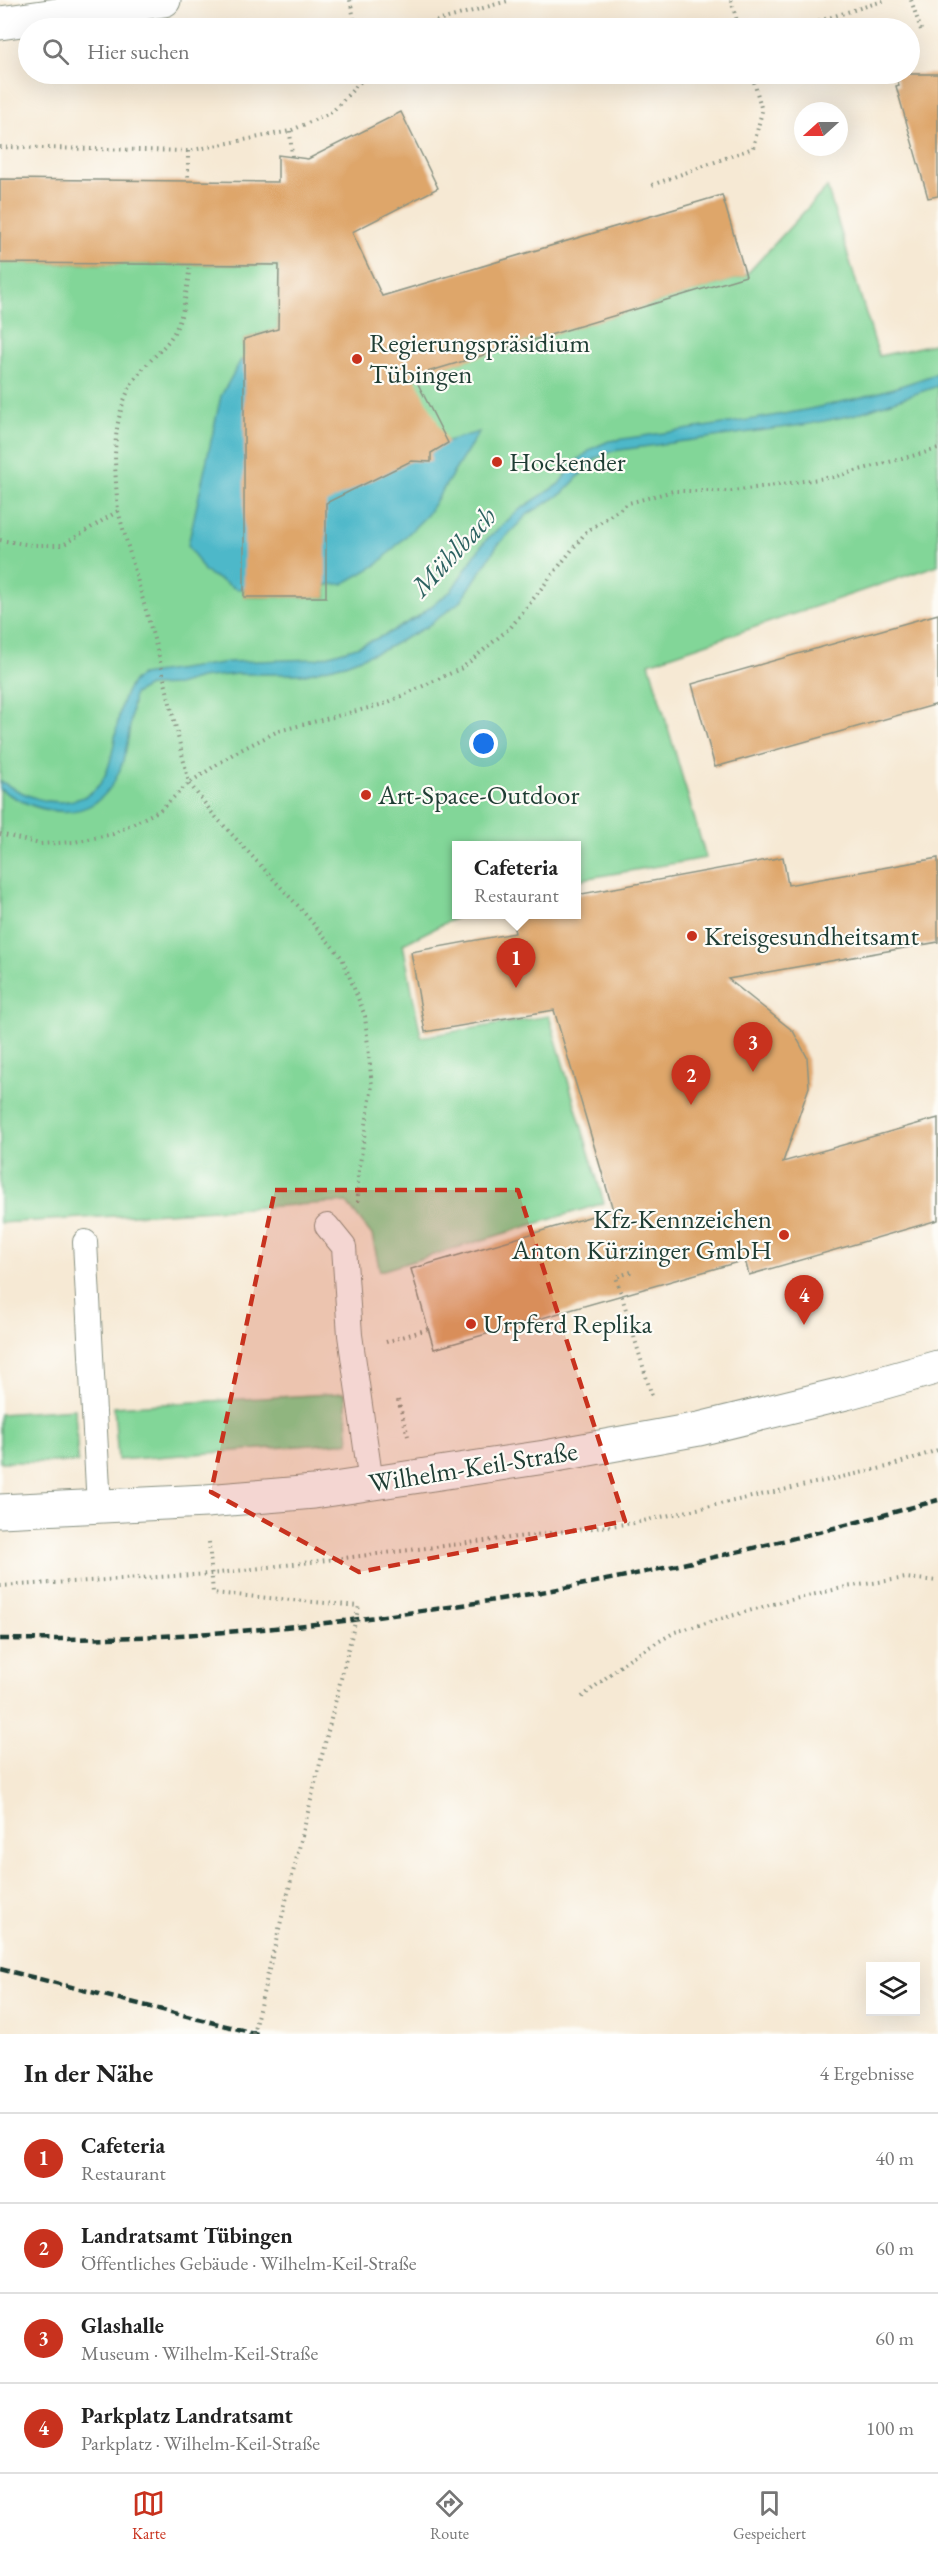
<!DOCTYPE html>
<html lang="de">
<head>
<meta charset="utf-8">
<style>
  :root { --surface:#fff; --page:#f2f2f2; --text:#222; --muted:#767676; --line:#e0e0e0; --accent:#c8321e }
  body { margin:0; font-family:"EB Garamond",serif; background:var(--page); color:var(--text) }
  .controls { position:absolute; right:18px; bottom:18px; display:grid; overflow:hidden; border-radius:0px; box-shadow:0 6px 24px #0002 }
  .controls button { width:54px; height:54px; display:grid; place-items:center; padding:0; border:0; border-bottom:2px solid var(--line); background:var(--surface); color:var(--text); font:30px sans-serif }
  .compass { position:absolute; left:794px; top:102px; width:54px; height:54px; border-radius:50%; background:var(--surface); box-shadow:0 6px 24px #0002; rotate:249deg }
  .you { position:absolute; left:484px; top:744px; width:21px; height:21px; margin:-15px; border:4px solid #fff; border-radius:50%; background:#1a73e8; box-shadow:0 0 0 9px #1a73e833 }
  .badge { display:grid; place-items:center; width:39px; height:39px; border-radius:50%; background:var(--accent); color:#fff; font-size:20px; font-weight:700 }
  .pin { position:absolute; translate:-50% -50px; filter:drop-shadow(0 2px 3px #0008) }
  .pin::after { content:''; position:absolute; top:32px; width:21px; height:18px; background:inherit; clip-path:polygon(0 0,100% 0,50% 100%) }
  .popup { position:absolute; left:452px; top:841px; width:129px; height:78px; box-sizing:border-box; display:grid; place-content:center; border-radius:0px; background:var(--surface); filter:drop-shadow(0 2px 4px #0005); font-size:20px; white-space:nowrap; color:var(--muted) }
  .popup b { font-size:22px; color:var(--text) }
  .popup::after { content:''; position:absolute; left:50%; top:100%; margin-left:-12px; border:12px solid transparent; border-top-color:var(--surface) }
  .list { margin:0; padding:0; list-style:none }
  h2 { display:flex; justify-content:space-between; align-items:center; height:78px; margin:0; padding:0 24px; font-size:26px }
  h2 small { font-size:20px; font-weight:400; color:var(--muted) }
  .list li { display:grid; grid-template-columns:39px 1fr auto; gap:18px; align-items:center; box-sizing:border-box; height:90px; padding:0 24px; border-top:2px solid var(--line) }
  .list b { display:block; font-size:22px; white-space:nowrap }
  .list p { margin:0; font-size:20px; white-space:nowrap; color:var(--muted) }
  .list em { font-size:20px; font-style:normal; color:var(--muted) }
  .icon { flex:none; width:33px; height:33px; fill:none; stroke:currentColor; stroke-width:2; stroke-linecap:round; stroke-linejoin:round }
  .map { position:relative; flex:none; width:938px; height:2034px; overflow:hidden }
  .search { position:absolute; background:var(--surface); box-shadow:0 6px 24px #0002; left:18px; right:18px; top:18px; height:66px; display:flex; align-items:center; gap:15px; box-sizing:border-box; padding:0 21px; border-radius:33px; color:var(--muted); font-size:22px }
  .sheet { height:438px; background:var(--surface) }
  nav { display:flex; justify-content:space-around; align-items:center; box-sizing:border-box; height:84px; border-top:2px solid var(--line); background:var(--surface); font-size:16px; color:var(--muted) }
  nav a { display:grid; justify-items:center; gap:3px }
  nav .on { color:var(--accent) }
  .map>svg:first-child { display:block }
  .green { fill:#82d698; stroke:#508a66; stroke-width:1.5 }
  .water { fill:#4db8c9; stroke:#367a7e; stroke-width:1.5 }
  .building { fill:#dea66b }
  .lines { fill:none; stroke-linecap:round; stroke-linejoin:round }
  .lane-casing { stroke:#8a9384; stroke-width:26 }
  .street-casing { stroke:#8a9384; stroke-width:35 }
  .path { stroke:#8a9384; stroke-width:4; stroke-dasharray:1.5 4.5; stroke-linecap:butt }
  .lane { stroke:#fff; stroke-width:24 }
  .street { stroke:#fff; stroke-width:33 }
  .rail { stroke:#1f3d34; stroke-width:4.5; stroke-dasharray:9 4.5; stroke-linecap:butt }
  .path-bridge { stroke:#8a9384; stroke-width:4; stroke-dasharray:1.5 4.5; stroke-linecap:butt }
  .marked { fill:#c8321e; fill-opacity:0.2; stroke:#c8321e; stroke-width:4.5; stroke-dasharray:12 8; stroke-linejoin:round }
  .poi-dot { fill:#c8321e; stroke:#fdfcf7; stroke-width:2 }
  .labels { text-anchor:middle; stroke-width:4.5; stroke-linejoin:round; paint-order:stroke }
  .poi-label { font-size:27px; fill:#1f3d34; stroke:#fdfcf7; text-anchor:start }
  .street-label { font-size:27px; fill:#1f3d34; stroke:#fdfcf7 }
  .water-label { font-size:28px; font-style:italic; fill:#2d6261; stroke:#fdfcf7 }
</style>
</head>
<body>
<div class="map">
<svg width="938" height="2034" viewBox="0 0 938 2034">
  <rect width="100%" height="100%" fill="#fdfcf7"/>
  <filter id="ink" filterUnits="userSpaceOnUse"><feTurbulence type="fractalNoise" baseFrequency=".0167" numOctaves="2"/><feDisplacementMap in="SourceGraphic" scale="12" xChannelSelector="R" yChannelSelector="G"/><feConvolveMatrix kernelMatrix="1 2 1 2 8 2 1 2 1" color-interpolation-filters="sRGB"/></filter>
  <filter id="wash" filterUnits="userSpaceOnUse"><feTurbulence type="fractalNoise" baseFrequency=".008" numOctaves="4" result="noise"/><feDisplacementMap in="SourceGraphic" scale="24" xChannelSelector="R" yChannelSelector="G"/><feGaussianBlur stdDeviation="1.35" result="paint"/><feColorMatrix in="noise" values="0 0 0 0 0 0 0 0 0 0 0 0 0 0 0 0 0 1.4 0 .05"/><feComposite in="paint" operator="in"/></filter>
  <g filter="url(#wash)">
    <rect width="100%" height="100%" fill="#f6e9d4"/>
    <g class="green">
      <path d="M 827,187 L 879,356 L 938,343 L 938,565 L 649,663 L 706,858 L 576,880 L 576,846 L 456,846 L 456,914 L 461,915 L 403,944 L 421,1037 L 549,1016 L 604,1203 L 380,1271 L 372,1235 L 346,1202 L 0,1223 L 0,263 L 279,265 L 278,329 L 244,339 L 244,597 L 326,597 L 326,442 L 405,378 L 745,276 Z"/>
      <path d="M 345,1393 L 349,1442 L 118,1460 L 114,1407 Z"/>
      <path d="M 75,1409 L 78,1462 L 0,1462 L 0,1414 Z"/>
    </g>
    <g class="water">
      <path d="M 241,360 L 353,391 L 444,442 L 479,432 L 427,515 L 378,564 L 343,584 L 236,589 L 205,572 L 188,545 L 221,396 Z"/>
      <path d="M 938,373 L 938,386 L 853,415 L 809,424 L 613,451 L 596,458 L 563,493 L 528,514 L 497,546 L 461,601 L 426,627 L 385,649 L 345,664 L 305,674 L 236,674 L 200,678 L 177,685 L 149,686 L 134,694 C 130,720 129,752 117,776 C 92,828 38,814 0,789 L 0,781 C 24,795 50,808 78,799 C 131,782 102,700 141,675 L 229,662 L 316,659 L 357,647 L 387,634 L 417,617 L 451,591 L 484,542 L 519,510 L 559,484 L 575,462 L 593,448 L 609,441 C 720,424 832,413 938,373 Z"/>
    </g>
    <g id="blocks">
      <g class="building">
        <path d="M 895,74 L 938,74 L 938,196 L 928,198 L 896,86 L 899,85 Z"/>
        <path d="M 401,112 L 438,188 L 352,232 L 382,296 L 722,195 L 746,276 L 414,376 L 448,443 L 431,453 L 431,462 L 411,461 L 326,503 L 326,597 L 244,597 L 244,339 L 278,329 L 279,265 L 0,263 L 0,179 L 278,182 L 278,155 L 308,159 Z"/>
        <path d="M 938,614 L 938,704 L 715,767 L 692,684 Z"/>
        <path d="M 783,857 L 788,885 L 938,858 L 938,942 L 728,979 L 793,1031 L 807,1057 L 809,1087 L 783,1162 L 938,1118 L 938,1220 L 749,1275 L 745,1260 L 434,1349 L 411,1269 L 613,1210 L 554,1010 L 425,1032 L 411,952 L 515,933 L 511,915 L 576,915 L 576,895 Z"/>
      </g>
    </g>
  </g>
  <g filter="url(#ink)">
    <use href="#blocks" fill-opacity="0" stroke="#8a9384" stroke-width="1.5"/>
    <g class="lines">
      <g class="lane-casing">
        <g id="lane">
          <path d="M 327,1226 L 344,1247 L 350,1335 L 371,1483"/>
          <path d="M 85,1242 L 99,1507"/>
        </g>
      </g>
      <g class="street-casing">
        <g id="street">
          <path d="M 0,23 L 164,0"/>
          <path d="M 0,1511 L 206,1501 L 314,1492 L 545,1457 L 699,1429 L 846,1393 L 938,1367"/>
        </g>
      </g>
      <g class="path">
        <path d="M 350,0 L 356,28"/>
        <path d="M 731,0 L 739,28"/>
        <path d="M 911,0 L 922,33"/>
        <path d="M 413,28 L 511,0"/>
        <path d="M 796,28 L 886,0"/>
        <path d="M 290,131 L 292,157"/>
        <path d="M 0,147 L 188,151 L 290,131 L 332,112 L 361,81 L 362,74"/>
        <path d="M 188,151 L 188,180"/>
        <path d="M 652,185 L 753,148 L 762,111 L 752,74"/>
        <path d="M 118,511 L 159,657 L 189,783 L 213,814 L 300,908 L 342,958 L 365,1016 L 372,1086 L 358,1176 L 358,1206"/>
        <path d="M 0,540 L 31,545 L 63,545 L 118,511 C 115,469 110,428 129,389 C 137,372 154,358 167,343 C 185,321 186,291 190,265"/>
        <path d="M 0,834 L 40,844 L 74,842 L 113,834 L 160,810 L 189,783 L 233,754 L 278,731 L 384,704 L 462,668 L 511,627 L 586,532 L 629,503 L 673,491 L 732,491 L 833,477 L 938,449"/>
        <path d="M 631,1272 L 616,1277 L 652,1396"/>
        <path d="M 386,1342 L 428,1329"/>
        <path d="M 398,1400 L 408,1436"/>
        <path d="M 209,1542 L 213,1593 L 359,1606"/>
        <path d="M 0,1586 L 211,1574 L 634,1523 L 887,1467 L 938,1450"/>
        <path d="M 582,1697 L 629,1659 L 675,1632 L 773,1604 L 846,1587 L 906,1578 L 938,1581"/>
      </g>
      <use href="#lane" class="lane"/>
      <use href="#street" class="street"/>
      <g class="rail">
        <path d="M 0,1639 C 318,1643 633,1586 938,1500"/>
        <path d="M 0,1969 L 258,2034"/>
      </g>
      <path class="path-bridge" d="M 253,2034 L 359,1606"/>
    </g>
  </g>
  <path class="marked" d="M 275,1190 L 518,1190 L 625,1521 L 359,1572 L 211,1492 Z"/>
  <g class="poi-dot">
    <circle cx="357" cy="359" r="6"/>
    <circle cx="497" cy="462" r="6"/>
    <circle cx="366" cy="795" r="6"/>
    <circle cx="692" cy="936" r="6"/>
    <circle cx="784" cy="1235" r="6"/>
    <circle cx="471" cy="1324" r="6"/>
  </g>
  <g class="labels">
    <g class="poi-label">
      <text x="369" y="352">Regierungspräsidium<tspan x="369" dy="31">Tübingen</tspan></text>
      <text x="509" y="471">Hockender</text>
      <text x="378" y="804">Art-Space-Outdoor</text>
      <text x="704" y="945">Kreisgesundheitsamt</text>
      <text x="772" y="1228" text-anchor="end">Kfz-Kennzeichen<tspan x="772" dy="31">Anton Kürzinger GmbH</tspan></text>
      <text x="483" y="1333">Urpferd Replika</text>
    </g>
    <g class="street-label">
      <text transform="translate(473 1467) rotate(-9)" y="9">Wilhelm-Keil-Straße</text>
    </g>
    <g class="water-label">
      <text transform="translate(453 551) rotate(-47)" y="10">Mühlbach</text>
    </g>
  </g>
</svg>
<div class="controls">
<button><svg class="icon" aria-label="layers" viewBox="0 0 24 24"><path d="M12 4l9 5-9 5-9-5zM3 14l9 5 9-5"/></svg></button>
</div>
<svg class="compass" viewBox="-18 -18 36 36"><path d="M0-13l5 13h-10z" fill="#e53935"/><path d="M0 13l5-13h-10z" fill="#767676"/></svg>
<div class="you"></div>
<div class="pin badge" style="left:516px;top:988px">1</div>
<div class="popup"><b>Cafeteria</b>Restaurant</div>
<div class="pin badge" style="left:691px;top:1105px">2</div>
<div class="pin badge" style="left:753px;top:1072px">3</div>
<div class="pin badge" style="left:804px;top:1325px">4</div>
<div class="search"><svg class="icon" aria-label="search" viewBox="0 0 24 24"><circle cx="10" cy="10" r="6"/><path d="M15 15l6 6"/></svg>Hier suchen</div>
</div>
<section class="sheet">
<h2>In der Nähe<small>4 Ergebnisse</small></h2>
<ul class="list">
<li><span class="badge">1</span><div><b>Cafeteria</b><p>Restaurant</p></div><em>40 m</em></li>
<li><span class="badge">2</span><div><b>Landratsamt Tübingen</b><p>Öffentliches Gebäude · Wilhelm-Keil-Straße</p></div><em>60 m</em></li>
<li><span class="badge">3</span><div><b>Glashalle</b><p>Museum · Wilhelm-Keil-Straße</p></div><em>60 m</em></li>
<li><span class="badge">4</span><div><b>Parkplatz Landratsamt</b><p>Parkplatz · Wilhelm-Keil-Straße</p></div><em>100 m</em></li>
</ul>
</section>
<nav>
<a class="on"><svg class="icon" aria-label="map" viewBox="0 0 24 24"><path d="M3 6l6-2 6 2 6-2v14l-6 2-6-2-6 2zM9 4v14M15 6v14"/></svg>Karte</a>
<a><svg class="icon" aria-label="directions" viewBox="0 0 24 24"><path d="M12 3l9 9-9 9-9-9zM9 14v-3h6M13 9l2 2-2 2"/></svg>Route</a>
<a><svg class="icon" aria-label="saved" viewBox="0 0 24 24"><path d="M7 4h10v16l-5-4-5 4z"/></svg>Gespeichert</a>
</nav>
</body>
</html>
